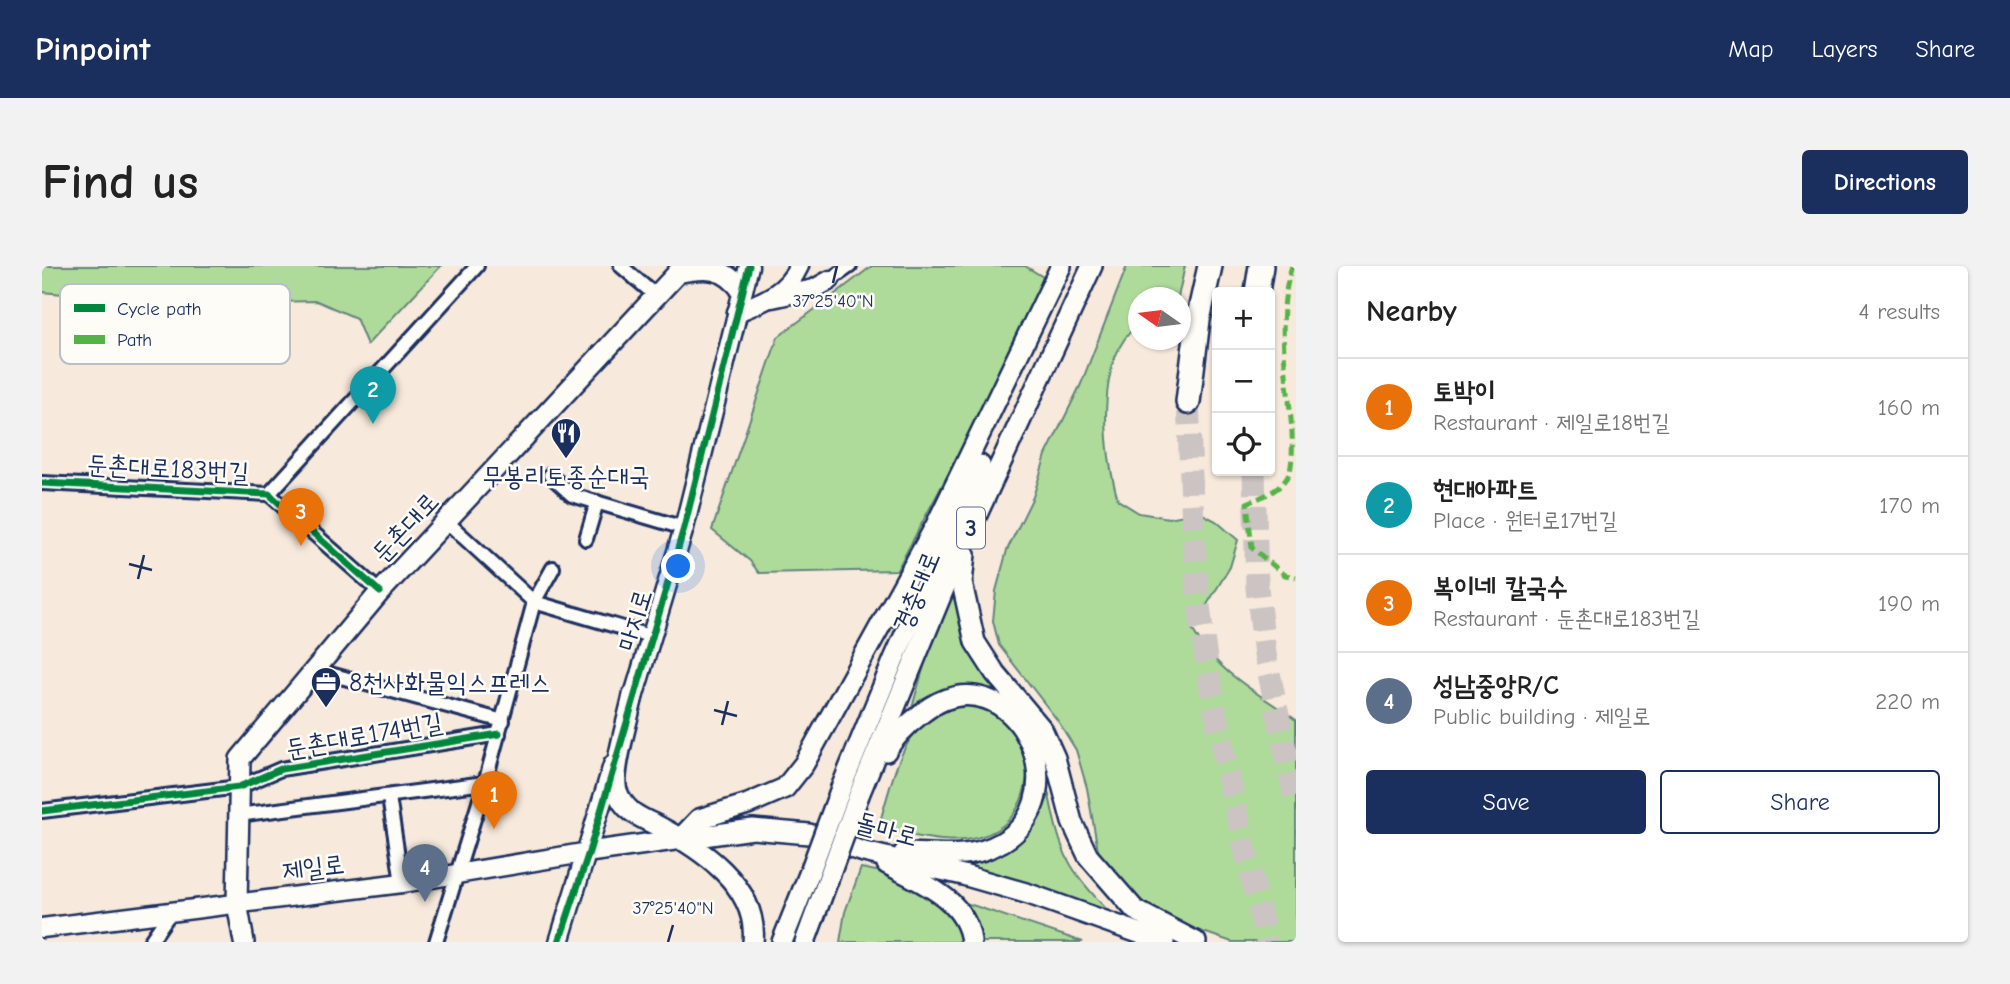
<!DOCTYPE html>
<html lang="en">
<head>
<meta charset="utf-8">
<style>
  :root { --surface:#fff; --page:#f2f2f2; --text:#222; --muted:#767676; --line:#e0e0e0; --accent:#1b2f5e }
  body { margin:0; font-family:"Comic Neue","Poor Story",sans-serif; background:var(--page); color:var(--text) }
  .controls { position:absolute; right:21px; top:21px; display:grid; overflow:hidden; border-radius:7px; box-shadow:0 2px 5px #0004 }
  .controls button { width:63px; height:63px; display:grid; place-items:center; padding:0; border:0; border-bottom:2px solid var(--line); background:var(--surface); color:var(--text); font:35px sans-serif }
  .compass { position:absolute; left:1086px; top:21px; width:63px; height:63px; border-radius:50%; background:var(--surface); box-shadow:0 2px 5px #0004; rotate:284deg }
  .you { position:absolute; left:637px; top:301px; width:24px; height:24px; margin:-18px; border:5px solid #fff; border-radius:50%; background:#1a73e8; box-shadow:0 0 0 10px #1a73e833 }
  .badge { display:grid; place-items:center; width:46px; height:46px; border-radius:50%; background:var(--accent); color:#fff; font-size:23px; font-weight:700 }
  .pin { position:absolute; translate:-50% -58px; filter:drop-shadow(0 2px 4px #0008) }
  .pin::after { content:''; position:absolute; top:37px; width:24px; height:21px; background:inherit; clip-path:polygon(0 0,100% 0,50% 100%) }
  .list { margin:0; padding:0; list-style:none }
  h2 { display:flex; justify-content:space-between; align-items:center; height:91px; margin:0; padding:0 28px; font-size:30px }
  h2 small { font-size:23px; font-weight:400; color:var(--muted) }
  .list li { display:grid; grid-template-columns:46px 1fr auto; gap:21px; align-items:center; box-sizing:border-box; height:98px; padding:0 28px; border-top:2px solid var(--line) }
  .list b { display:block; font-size:26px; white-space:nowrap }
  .list p { margin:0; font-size:23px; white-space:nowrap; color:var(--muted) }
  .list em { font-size:23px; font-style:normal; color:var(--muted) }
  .actions { display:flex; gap:14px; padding:21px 28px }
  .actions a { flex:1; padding:16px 0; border:2px solid var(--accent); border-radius:7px; text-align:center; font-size:24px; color:var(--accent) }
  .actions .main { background:var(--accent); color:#fff }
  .icon { flex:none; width:38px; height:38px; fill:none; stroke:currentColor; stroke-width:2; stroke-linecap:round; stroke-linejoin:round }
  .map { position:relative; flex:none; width:1254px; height:676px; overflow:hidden; border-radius:7px }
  header { display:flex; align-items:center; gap:42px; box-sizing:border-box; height:98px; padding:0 35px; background:var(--accent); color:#fff }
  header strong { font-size:33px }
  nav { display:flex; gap:38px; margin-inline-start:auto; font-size:24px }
  .intro { display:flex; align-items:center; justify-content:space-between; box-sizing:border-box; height:168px; padding:0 42px }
  h1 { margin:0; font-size:49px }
  .button { padding:18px 32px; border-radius:7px; background:var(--accent); color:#fff; font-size:24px; font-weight:700 }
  main { display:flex; gap:42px; padding:0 42px }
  aside { flex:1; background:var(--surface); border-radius:7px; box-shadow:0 2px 5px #0004 }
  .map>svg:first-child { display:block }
  .green { fill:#aedb9a; stroke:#64857c; stroke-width:2 }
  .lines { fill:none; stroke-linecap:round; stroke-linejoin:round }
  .highway-tunnel { stroke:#cbc4c2; stroke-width:23; stroke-dasharray:23 11; stroke-linecap:butt }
  .street-casing { stroke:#1b2f5e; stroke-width:18 }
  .secondary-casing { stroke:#1b2f5e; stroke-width:23 }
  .primary-casing { stroke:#1b2f5e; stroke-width:24 }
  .highway-casing { stroke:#1b2f5e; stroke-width:28 }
  .street { stroke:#fdfcf7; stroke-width:12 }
  .secondary { stroke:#fdfcf7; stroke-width:18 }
  .primary { stroke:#fdfcf7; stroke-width:19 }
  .highway { stroke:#fdfcf7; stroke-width:23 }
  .primary-bridge-casing { stroke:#1b2f5e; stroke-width:24; stroke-linecap:butt }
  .primary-bridge { stroke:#fdfcf7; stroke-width:19 }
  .quiet { stroke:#55b248; stroke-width:5; stroke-dasharray:10 5; stroke-linecap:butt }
  .cycleway-casing { stroke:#fdfcf7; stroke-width:11 }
  .cycleway { stroke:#00873e; stroke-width:7 }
  .ticks { fill:none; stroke:#1b2f5e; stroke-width:2.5 }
  .labels { text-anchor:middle; stroke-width:5; stroke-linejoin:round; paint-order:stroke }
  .shield { fill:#fdfcf7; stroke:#5f6c8c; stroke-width:2 }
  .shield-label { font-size:24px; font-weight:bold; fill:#1b2f5e }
  .street-label { font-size:26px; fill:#1b2f5e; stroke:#fdfcf7 }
  .poi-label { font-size:26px; fill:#1b2f5e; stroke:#fdfcf7 }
  .key { fill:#fdfcf7; stroke:#b9bec9; stroke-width:2 }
  .key-label { font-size:19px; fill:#1b2f5e }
  .ticks-label { font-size:18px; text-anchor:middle; fill:#1b2f5e; stroke:#fdfcf7; stroke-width:5; stroke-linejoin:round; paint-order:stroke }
</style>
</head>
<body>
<header>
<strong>Pinpoint</strong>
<nav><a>Map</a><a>Layers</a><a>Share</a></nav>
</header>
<div class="intro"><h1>Find us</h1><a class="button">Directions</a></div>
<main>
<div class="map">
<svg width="1254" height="676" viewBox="0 0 1254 676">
  <rect width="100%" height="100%" fill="#f7e9db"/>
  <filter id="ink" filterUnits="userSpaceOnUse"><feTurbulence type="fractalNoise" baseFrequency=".0143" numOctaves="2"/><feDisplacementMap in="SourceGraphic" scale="14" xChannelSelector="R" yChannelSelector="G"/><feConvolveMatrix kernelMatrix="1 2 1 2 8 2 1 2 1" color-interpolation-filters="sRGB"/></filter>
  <g filter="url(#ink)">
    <g class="green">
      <path d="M 0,0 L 399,0 L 325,79 L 314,52 L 275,35 L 132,38 L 0,26 Z"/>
      <path d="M 830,0 L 983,0 L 1001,11 L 984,62 L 855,304 L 717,307 L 708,295 L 670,264 L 736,71 Z"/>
      <path d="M 1085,0 L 1143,0 L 1136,31 L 1097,32 L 1096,59 C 1052,92 1062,186 1076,234 L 1097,247 L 1127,252 L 1157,246 L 1174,255 L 1196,274 L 1188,301 L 1150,363 C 1174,406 1215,426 1254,454 L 1254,676 L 1190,676 L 1124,653 L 1100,640 L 1057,590 L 1045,522 L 1034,484 L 1016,455 L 957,379 L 951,355 L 954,325 L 965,284 L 991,231 L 1004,189 L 1039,118 Z"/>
      <path d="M 914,311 L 924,367 L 935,397 L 972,437 C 921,417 916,415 869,445 L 890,372 Z"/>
      <path d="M 919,439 C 935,442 951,444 964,454 C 996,479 990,542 956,563 C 921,585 873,570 836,562 C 853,509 858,453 919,439 Z"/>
      <path d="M 1007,529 C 1019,589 1025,601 1067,646 L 919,597 C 974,588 985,580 1007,529 Z"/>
      <path d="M 819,602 L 859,610 L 909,638 L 920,676 L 798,676 L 803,646 Z"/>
      <path d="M 915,634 L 1041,676 L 936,676 L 933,654 Z"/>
    </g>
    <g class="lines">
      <g class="highway-tunnel">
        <path d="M 1146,136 C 1150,219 1150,303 1163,385 C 1178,483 1202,579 1225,676"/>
        <path d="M 1212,205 L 1215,322 L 1223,388 L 1254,535"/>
      </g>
      <g class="street-casing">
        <g id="street">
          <path d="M 579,0 L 614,30"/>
          <path d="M 788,14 L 808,0"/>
          <path d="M 508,209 L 530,229 L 642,262"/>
          <path d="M 0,217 L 227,228 L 338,326"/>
          <path d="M 227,228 L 435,0"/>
          <path d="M 404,255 L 492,336 L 608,370"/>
          <path d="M 544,273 L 555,236"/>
          <path d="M 273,404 L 461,455"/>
          <path d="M 347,531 L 360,617"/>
          <path d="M 0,545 L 197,521 L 239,503 L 457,468"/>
          <path d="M 196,549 L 443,517"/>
          <path d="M 108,676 L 130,644"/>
          <path d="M 394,676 L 443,517 L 492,336 L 511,302"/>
        </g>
      </g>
      <g class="secondary-casing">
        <g id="secondary">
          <path d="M 730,32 L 772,23 L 788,14"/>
          <path d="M 695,46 C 721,36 745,27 757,0"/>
          <path d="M 588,442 L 642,262 L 707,0"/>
          <path d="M 0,662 L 360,617 L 547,586"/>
          <path d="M 517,676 L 571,499"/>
        </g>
      </g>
      <g class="primary-casing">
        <g id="primary">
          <path d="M 635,7 C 663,1 683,0 700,25"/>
          <path d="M 923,288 L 920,317 L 933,376 L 953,407 L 1000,463 L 1013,492 L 1030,556 L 1046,590 L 1093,644 L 1154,676"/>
          <path d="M 591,429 C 587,451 569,506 575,525 C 582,545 597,551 614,559 C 658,582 717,620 711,676"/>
          <path d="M 844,485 C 853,470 866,458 880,447 C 972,375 1053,547 942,584 C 917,592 887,587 862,587"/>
          <path d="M 799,522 L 852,393 L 938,199"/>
          <path d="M 817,529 L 913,296 L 1050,0"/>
          <path d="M 637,574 L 657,553 L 706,538 L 743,522 L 762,498 L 894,259 L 1019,0"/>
          <path d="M 547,586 L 711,563 L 767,568 L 822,586 L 921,609 L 987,628 L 1122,676"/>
          <path d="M 845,598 C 878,616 925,633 929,676"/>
          <path d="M 202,676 L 195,637 L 198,493 L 338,326 L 642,0"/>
          <path d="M 740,676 L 769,603"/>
          <path d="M 763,676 L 787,611"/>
        </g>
      </g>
      <g class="highway-casing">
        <g id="highway">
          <path d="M 1215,26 L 1219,0"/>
          <path d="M 1146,136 L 1156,54 L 1168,0"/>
        </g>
      </g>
      <use href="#street" class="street"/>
      <use href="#secondary" class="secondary"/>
      <use href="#primary" class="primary"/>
      <use href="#highway" class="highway"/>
      <g class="primary-bridge-casing">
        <g id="primary-bridge">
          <path d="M 769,603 L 799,522"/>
          <path d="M 787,611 L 817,529"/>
        </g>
      </g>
      <use href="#primary-bridge" class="primary-bridge"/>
      <path class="quiet" d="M 1250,0 C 1239,34 1240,73 1244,108 C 1247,140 1254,175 1248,206 C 1241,224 1222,230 1205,237 L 1210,282 L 1243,309 L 1254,311"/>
      <g class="cycleway-casing">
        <g id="cycleway">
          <path d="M 0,217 L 227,228 L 338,326"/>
          <path d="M 0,545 L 197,521 L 239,503 L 457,468"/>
          <path d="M 517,676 L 547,586 L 642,262 L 707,0"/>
        </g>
      </g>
      <use href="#cycleway" class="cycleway"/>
    </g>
  </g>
  <path class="ticks" d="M 791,17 L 795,0M 87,298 L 110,304M 96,313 L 102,289M 672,444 L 695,450M 680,459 L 686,435M 626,676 L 631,659"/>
  <defs>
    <g id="restaurant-pin" transform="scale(1.575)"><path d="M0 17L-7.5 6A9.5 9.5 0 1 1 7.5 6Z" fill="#1b2f5e" stroke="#fdfcf7"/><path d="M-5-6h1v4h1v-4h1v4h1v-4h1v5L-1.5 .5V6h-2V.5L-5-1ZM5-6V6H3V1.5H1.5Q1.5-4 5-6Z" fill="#fff"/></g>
    <g id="office-pin" transform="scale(1.575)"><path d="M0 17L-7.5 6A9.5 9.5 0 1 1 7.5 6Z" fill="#1b2f5e" stroke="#fdfcf7"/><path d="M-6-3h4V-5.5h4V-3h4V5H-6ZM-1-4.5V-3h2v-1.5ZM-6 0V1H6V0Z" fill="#fff"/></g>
  </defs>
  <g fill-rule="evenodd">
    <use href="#restaurant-pin" x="524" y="167"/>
    <use href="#office-pin" x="284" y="416"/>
  </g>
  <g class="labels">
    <rect class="shield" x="915" y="241.5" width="28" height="41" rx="5"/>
    <g class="shield-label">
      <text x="929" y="270">3</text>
    </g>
    <g class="street-label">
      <text transform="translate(126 202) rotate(3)" y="9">둔촌대로183번길</text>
      <text transform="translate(363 261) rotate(-47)" y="9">둔촌대로</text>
      <text transform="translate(874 325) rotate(-68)" y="9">경충대로</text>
      <text transform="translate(592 354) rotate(-73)" y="9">마지로</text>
      <text transform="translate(322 469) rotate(-10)" y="9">둔촌대로174번길</text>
      <text transform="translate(845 563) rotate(15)" y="9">돌마로</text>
      <text transform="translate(271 601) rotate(-7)" y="9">제일로</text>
    </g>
    <g class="poi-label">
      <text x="524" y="219">무봉리토종순대국</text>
      <text x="307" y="425" text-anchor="start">8천사화물익스프레스</text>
    </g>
  </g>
  <rect x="18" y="18" width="230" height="80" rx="10" class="key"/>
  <rect x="32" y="38" width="31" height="8" fill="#00873e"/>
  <rect x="32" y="69" width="31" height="9" fill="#55b248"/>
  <g class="key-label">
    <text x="75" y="49">Cycle path</text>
    <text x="75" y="80">Path</text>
  </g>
  <g class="ticks-label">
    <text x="791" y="41">37°25'40"N</text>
    <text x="631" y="648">37°25'40"N</text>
  </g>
</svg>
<div class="controls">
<button>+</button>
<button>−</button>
<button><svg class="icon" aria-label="locate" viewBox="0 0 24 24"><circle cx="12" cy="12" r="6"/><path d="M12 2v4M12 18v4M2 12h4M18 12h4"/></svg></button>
</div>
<svg class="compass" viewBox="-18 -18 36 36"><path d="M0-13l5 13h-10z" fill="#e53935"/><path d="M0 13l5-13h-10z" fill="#767676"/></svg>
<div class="you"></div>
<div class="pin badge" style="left:452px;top:563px;background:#e8710a">1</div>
<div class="pin badge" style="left:331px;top:158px;background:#0f9aa8">2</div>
<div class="pin badge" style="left:259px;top:280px;background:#e8710a">3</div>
<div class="pin badge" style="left:383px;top:636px;background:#5c6f8a">4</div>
</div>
<aside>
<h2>Nearby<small>4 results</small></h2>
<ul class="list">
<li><span class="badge" style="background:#e8710a">1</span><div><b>토박이</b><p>Restaurant · 제일로18번길</p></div><em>160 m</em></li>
<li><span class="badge" style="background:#0f9aa8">2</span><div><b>현대아파트</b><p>Place · 원터로17번길</p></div><em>170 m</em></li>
<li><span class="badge" style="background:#e8710a">3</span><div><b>복이네 칼국수</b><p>Restaurant · 둔촌대로183번길</p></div><em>190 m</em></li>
<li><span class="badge" style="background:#5c6f8a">4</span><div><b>성남중앙R/C</b><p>Public building · 제일로</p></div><em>220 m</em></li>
</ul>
<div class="actions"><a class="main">Save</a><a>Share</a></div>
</aside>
</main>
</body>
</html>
